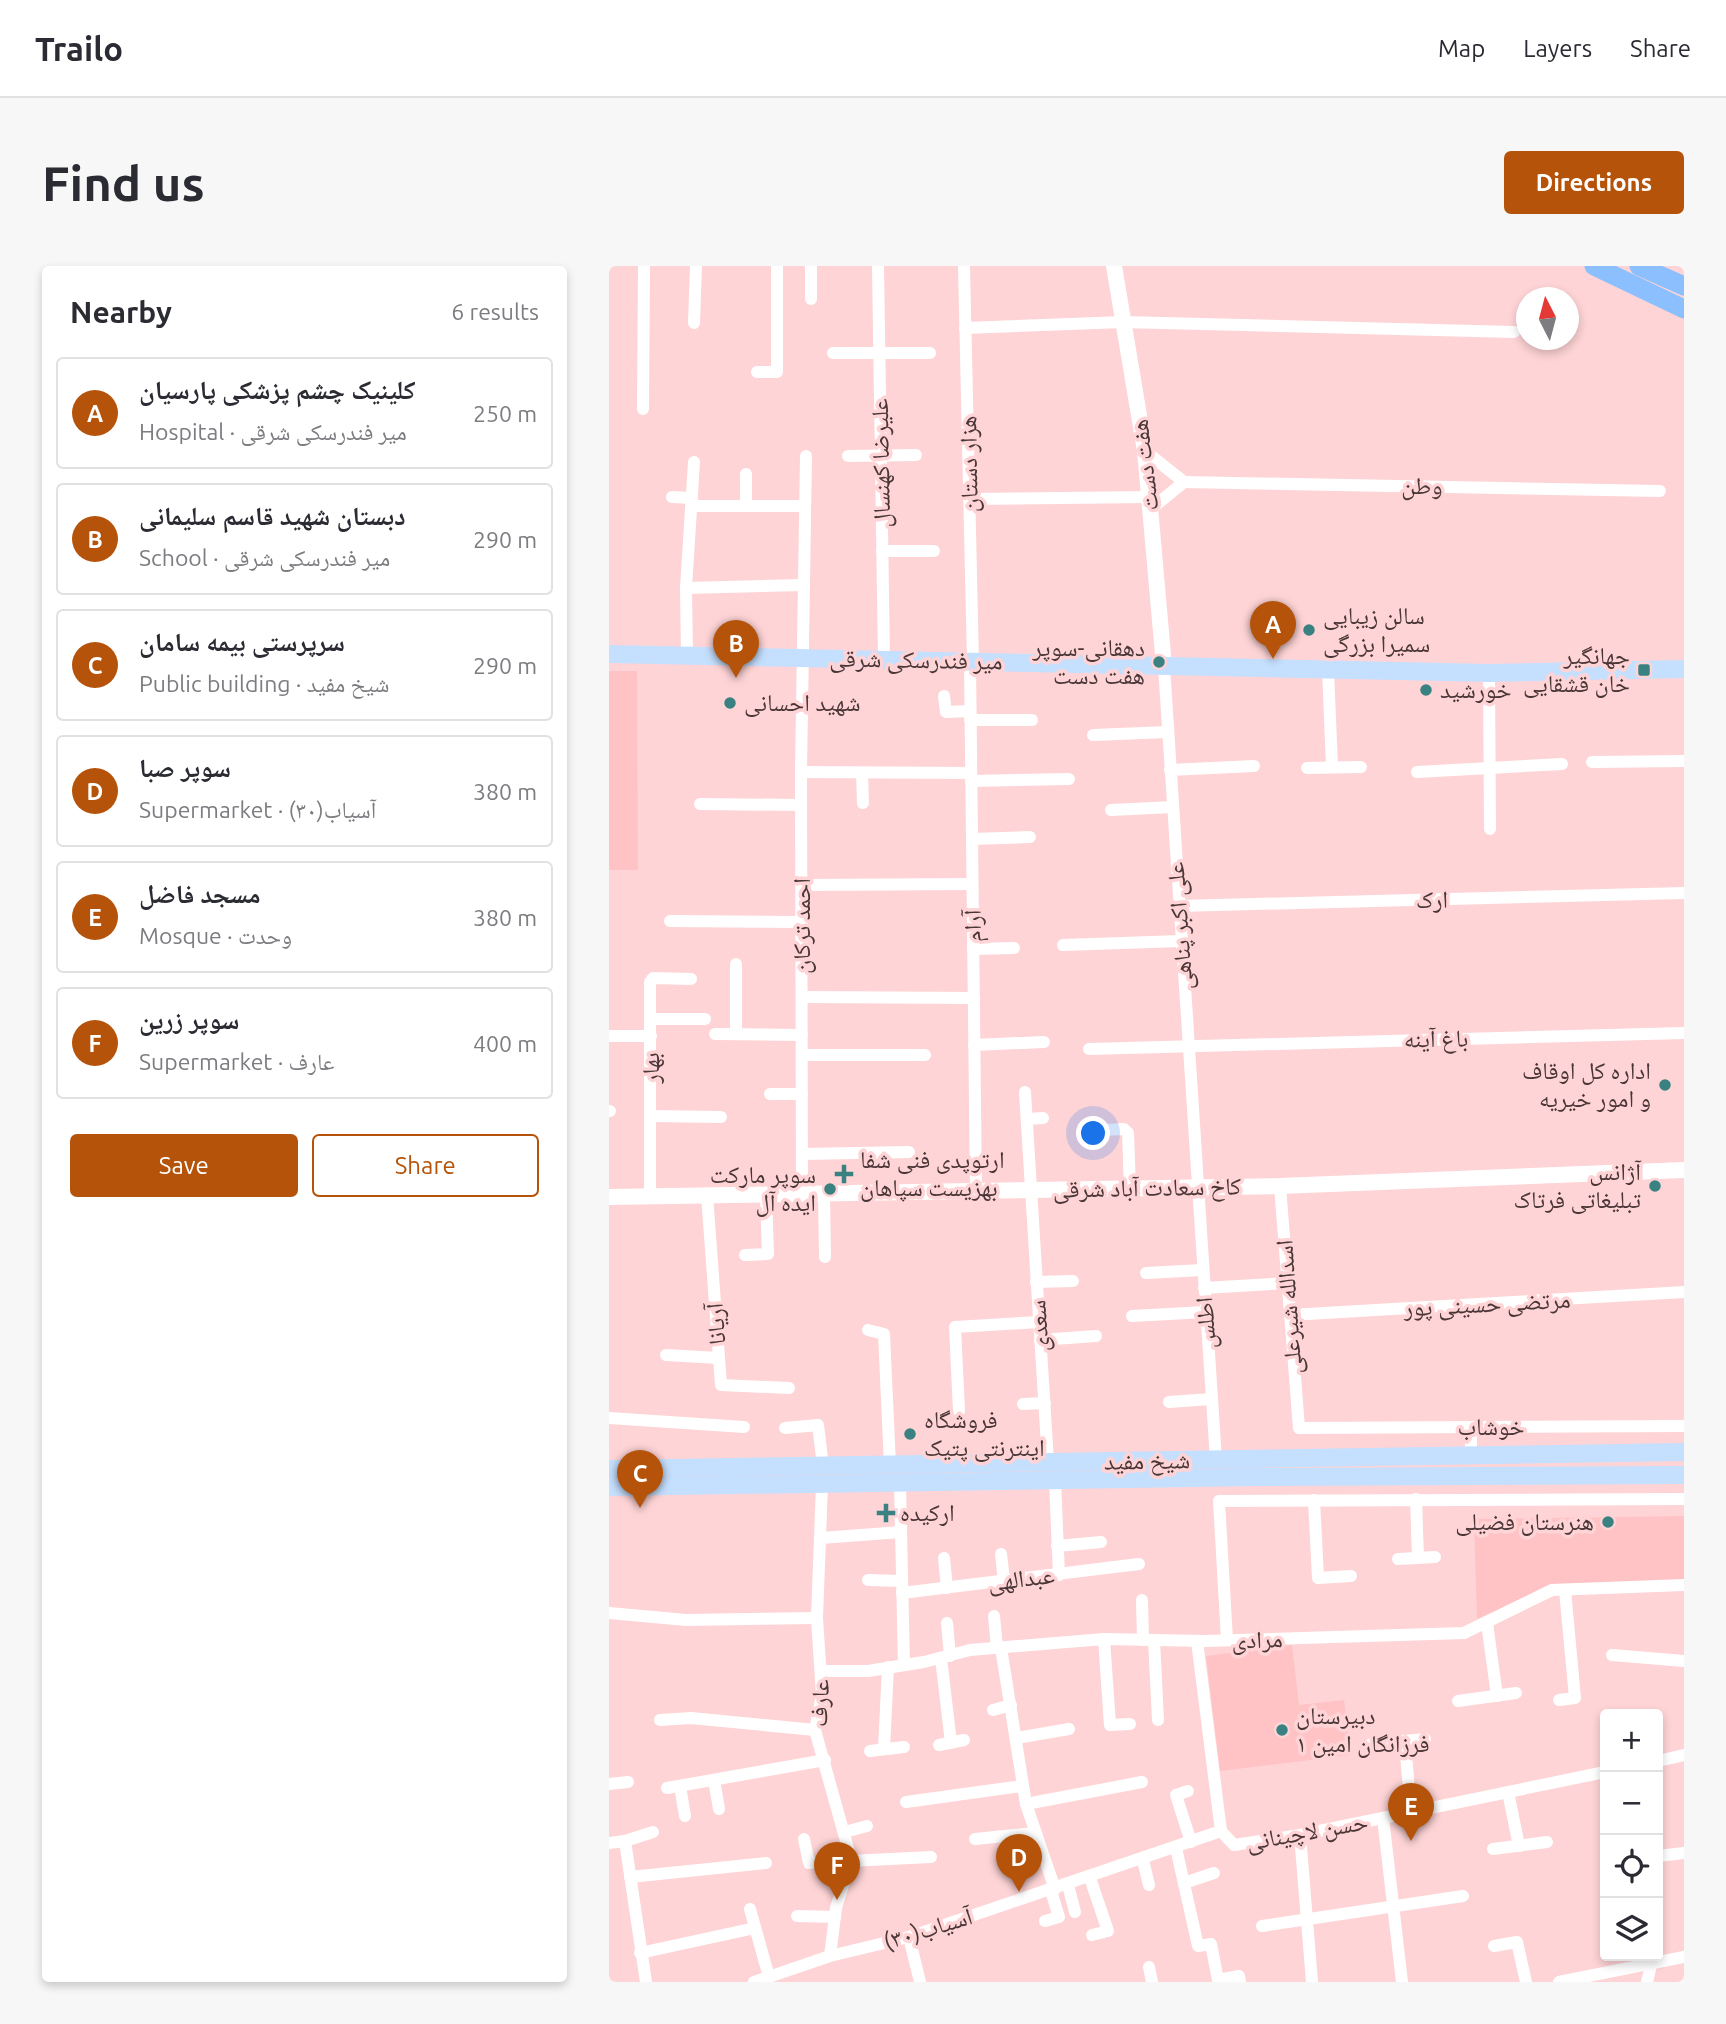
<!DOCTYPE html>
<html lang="en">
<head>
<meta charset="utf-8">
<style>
  :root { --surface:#fff; --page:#f7f7f7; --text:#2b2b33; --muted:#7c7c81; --line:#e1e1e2; --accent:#b45309 }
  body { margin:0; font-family:Ubuntu,"Noto Naskh Arabic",sans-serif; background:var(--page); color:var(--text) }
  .controls { position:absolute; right:21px; bottom:21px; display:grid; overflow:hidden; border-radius:7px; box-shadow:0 4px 10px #0003 }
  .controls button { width:63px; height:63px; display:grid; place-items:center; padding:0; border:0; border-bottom:2px solid var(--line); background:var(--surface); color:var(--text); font:35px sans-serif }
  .compass { position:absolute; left:907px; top:21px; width:63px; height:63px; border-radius:50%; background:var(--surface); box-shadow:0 4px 10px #0003; rotate:354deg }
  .you { position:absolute; left:485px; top:868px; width:24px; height:24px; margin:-18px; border:5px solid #fff; border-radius:50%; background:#1a73e8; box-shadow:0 0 0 10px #1a73e833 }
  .badge { display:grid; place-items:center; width:46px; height:46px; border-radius:50%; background:var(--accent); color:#fff; font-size:23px; font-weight:700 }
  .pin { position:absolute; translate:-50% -58px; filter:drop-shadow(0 2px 4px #0008) }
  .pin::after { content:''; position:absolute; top:37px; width:24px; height:21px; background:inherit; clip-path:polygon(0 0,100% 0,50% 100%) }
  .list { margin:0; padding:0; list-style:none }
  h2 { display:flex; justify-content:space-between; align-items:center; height:91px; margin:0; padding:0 28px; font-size:30px }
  h2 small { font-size:23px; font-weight:400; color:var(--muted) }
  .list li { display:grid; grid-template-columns:46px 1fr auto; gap:21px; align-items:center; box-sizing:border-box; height:112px; margin:0 14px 14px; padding:0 14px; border:2px solid var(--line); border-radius:7px }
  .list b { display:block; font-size:26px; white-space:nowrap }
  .list p { margin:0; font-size:23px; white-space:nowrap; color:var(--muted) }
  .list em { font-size:23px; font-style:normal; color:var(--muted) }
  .actions { display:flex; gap:14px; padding:21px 28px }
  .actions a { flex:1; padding:16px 0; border:2px solid var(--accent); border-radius:7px; text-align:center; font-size:24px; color:var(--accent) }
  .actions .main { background:var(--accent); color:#fff }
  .icon { flex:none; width:38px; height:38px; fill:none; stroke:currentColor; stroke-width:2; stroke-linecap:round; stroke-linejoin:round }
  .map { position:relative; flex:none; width:1075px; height:1716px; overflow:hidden; border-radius:7px }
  header { display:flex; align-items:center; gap:42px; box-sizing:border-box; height:98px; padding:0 35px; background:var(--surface); border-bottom:2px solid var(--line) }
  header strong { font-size:33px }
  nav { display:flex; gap:38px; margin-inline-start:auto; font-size:24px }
  .intro { display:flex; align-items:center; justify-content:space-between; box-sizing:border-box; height:168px; padding:0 42px }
  h1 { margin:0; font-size:49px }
  .button { padding:18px 32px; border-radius:7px; background:var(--accent); color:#fff; font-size:24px; font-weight:700 }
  main { display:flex; gap:42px; padding:0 42px }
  aside { flex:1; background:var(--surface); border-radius:7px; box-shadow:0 4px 10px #0003 }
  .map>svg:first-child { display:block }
  .built { fill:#ffc3c6 }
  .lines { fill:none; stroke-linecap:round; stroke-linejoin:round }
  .minor { stroke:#fff; stroke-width:12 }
  .tertiary { stroke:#fff; stroke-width:16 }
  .secondary { stroke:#c5dffe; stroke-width:18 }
  .primary { stroke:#8bbffe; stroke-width:19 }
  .poi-dot { fill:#398281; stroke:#fed4d6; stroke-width:2.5 }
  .labels { text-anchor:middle; stroke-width:7; stroke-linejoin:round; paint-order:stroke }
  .street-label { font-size:24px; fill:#4a3637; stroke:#fed4d6 }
  .poi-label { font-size:24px; fill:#4a3637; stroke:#fed4d6; text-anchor:start }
</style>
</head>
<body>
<header>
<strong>Trailo</strong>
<nav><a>Map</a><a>Layers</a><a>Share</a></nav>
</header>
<div class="intro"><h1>Find us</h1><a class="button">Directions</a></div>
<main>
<aside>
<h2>Nearby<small>6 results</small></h2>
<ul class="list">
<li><span class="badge">A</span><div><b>کلینیک چشم پزشکی پارسیان</b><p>Hospital · میر فندرسکی شرقی</p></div><em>250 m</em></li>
<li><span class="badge">B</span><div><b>دبستان شهید قاسم سلیمانی</b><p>School · میر فندرسکی شرقی</p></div><em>290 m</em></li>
<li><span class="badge">C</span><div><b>سرپرستی بیمه سامان</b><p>Public building · شیخ مفید</p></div><em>290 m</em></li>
<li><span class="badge">D</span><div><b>سوپر صبا</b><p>Supermarket · آسیاب(۳۰)</p></div><em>380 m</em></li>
<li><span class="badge">E</span><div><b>مسجد فاضل</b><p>Mosque · وحدت</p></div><em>380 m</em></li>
<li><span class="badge">F</span><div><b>سوپر زرین</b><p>Supermarket · عارف</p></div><em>400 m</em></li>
</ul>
<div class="actions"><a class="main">Save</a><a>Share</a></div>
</aside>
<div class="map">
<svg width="1075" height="1716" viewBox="0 0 1075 1716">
  <rect width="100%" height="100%" fill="#fed4d6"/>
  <g class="built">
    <path d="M 0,405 L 28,405 L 29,604 L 0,604 Z"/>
    <path d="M 1075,1250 L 1075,1314 L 944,1318 L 868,1353 L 865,1253 Z"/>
    <path d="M 683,1379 L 690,1439 L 735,1434 L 742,1489 L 611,1505 L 597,1390 Z"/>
  </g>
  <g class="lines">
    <g class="minor">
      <path d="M 269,0 L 275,393"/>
      <path d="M 355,0 L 364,396"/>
      <path d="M 202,33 L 202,0"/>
      <path d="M 85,57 L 87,0"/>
      <path d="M 356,62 L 514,56 L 905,66"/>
      <path d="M 224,87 L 321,87"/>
      <path d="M 148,106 L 168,106 L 168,0"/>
      <path d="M 34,143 L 35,0"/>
      <path d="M 536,185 L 575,216 L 542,243"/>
      <path d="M 239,190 L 307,189"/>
      <path d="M 575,216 L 1051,225"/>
      <path d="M 63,231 L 83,232"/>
      <path d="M 360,233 L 541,231"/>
      <path d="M 83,240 L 196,240"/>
      <path d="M 137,240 L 137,208"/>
      <path d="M 273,285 L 325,285"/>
      <path d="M 77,322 L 195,319"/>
      <path d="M 78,389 L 77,322 L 85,196"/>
      <path d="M 361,396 L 367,925"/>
      <path d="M 555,400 L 607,1194"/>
      <path d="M 719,404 L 723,501"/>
      <path d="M 880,407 L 881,563"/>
      <path d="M 335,430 L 337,446 L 361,445"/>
      <path d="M 361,454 L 423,454"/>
      <path d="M 484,469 L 559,466"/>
      <path d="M 983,496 L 1075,495"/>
      <path d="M 698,502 L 752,501"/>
      <path d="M 561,504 L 645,500"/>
      <path d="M 192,506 L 362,507"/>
      <path d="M 808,506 L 953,498"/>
      <path d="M 253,507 L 254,537"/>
      <path d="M 362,515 L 460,513"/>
      <path d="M 91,538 L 192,539"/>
      <path d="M 502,544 L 564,541"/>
      <path d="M 363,573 L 421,571"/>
      <path d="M 192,619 L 363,618"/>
      <path d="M 570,640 L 1075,627"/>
      <path d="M 61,655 L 193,656"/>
      <path d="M 454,679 L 572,675"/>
      <path d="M 364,683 L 405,682"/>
      <path d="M 193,731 L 365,732"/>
      <path d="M 42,753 L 96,753"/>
      <path d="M 106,768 L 193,769"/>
      <path d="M 127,768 L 127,698"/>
      <path d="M 0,770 L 42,770"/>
      <path d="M 365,779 L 435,776"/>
      <path d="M 480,783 L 1075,767"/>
      <path d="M 193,789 L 316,789"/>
      <path d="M 416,826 L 439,1196"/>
      <path d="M 161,828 L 193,828"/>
      <path d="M 0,845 L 1,845"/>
      <path d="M 41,850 L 112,851"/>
      <path d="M 418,853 L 434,852"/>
      <path d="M 495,864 L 515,863 L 519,867 L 521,922"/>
      <path d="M 193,888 L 300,886"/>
      <path d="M 671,920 L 690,1162 L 1075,1160"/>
      <path d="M 215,927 L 216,991"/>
      <path d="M 193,928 L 192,506 L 197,190"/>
      <path d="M 98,929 L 112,1119 L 180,1122"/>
      <path d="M 41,930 L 41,716 L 44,712 L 82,713"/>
      <path d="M 136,989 L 159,988 L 157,928"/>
      <path d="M 537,1007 L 593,1004"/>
      <path d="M 427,1016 L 464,1015"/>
      <path d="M 595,1022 L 678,1017"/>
      <path d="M 681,1049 L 1075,1026"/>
      <path d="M 523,1050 L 596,1046"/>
      <path d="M 259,1064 L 275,1068 L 281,1199"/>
      <path d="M 431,1074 L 487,1070"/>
      <path d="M 57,1089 L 110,1092"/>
      <path d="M 560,1136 L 602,1133"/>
      <path d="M 414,1138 L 436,1137"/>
      <path d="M 350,1145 L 346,1061 L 430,1056"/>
      <path d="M 0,1152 L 135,1161"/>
      <path d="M 176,1162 L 209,1159 L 214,1200"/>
      <path d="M 862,1190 L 862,1162"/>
      <path d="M 446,1215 L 450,1309"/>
      <path d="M 291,1218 L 295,1399"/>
      <path d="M 213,1219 L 208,1352 L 213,1429 L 206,1464 L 242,1593 L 227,1642 L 221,1690"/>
      <path d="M 807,1233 L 809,1292"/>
      <path d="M 705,1234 L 709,1312 L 742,1310"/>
      <path d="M 212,1272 L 292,1266"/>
      <path d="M 448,1280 L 492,1276"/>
      <path d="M 392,1288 L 395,1315"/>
      <path d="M 335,1292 L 338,1322"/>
      <path d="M 789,1293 L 826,1291"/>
      <path d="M 259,1314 L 293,1315"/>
      <path d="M 293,1327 L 530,1298"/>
      <path d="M 533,1334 L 534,1374"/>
      <path d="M 0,1347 L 77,1354 L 208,1352"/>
      <path d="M 385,1350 L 388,1382"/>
      <path d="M 338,1357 L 341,1390"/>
      <path d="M 878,1357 L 888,1430"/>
      <path d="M 495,1373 L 501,1459 L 521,1458"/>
      <path d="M 545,1374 L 549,1454"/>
      <path d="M 618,1374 L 610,1235 L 1075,1233"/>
      <path d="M 588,1375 L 612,1565 L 625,1579 L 691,1569 L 996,1506"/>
      <path d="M 392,1382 L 417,1538 L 446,1623"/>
      <path d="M 1003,1389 L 1075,1395"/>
      <path d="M 332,1392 L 342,1477"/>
      <path d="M 213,1405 L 259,1405 L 315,1396 L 361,1384 L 495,1373 L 597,1375 L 855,1367 L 943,1324 L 1075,1319"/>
      <path d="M 950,1434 L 966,1432 L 956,1324"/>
      <path d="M 849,1435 L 907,1427"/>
      <path d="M 384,1444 L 402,1439"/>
      <path d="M 51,1454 L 82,1452 L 206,1464"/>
      <path d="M 407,1472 L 460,1463"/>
      <path d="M 796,1477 L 802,1546"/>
      <path d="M 762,1478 L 816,1473"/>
      <path d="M 330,1479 L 355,1474"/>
      <path d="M 275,1483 L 279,1401"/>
      <path d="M 261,1485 L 295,1481"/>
      <path d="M 1049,1495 L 1075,1489"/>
      <path d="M 105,1514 L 110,1543"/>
      <path d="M 0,1518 L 19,1516"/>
      <path d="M 71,1520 L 76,1550"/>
      <path d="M 58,1522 L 216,1494"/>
      <path d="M 579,1525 L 567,1529 L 582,1576"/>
      <path d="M 899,1526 L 910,1580"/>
      <path d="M 297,1536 L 413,1520"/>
      <path d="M 417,1538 L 533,1516"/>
      <path d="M 774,1552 L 793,1716"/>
      <path d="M 236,1566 L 258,1560"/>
      <path d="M 691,1569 L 703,1716"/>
      <path d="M 195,1573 L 200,1597 L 322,1591"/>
      <path d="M 366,1573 L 425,1567"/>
      <path d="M 16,1575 L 44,1566"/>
      <path d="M 0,1577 L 16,1575 L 37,1716"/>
      <path d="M 567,1582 L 589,1680 L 602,1678 L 609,1714 L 630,1710 L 631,1716"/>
      <path d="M 884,1583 L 938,1576"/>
      <path d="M 1049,1590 L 1075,1587"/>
      <path d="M 534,1594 L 540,1619"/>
      <path d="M 21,1611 L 157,1597"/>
      <path d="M 481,1612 L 499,1665 L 483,1669"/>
      <path d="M 575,1617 L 605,1607"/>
      <path d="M 459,1619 L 466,1646"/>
      <path d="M 141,1643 L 160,1711"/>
      <path d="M 188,1650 L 226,1651"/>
      <path d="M 436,1655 L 450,1651 L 442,1625"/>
      <path d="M 653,1660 L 854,1630"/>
      <path d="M 300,1671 L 311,1716"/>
      <path d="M 885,1680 L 908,1676 L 917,1716"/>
      <path d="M 31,1687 L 146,1662"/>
      <path d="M 540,1701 L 543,1716"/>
      <path d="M 145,1716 L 221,1690 L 300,1671 L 612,1565"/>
      <path d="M 950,1716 L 1075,1691"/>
      <path d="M 1038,1716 L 1043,1695"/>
    </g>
    <g class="tertiary">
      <path d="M 505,0 L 536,185 L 555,400"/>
      <path d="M 0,931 L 671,920 L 1075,904"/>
    </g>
    <g class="secondary">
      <path d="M 0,388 L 880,407 L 1075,403"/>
      <path d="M 0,1203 L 1075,1186"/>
      <path d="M 0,1221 L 647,1211 L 1075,1209"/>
    </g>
    <g class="primary">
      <path d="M 985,0 L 1075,43"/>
      <path d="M 1030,0 L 1075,20"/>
    </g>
  </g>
  <g class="poi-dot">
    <circle cx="700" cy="364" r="7"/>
    <circle cx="550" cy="396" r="7"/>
    <rect x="1028" y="397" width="14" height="14" rx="3.5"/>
    <circle cx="817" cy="424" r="7"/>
    <circle cx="121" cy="437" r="7"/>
    <circle cx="1056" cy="819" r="7"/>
    <path d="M231.5 897.5h7v7h7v7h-7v7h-7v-7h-7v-7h7z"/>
    <circle cx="1046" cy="920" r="7"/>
    <circle cx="221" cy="923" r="7"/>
    <circle cx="301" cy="1168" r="7"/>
    <path d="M273.5 1236.5h7v7h7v7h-7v7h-7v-7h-7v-7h7z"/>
    <circle cx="999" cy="1256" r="7"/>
    <circle cx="673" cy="1464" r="7"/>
  </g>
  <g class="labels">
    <g class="street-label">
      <text transform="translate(272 197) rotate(-91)" y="8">علیرضا کهنسال</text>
      <text transform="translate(360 198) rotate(-91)" y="8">هزار دستان</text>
      <text transform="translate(536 199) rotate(-97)" y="8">هفت دست</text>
      <text transform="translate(813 220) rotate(1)" y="8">وطن</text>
      <text transform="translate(307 394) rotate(1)" y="8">میر فندرسکی شرقی</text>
      <text transform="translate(823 634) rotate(-1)" y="8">ارک</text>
      <text transform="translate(193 660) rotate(-90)" y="8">احمد ترکان</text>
      <text transform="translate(364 660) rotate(-91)" y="8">آرام</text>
      <text transform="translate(571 660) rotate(-94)" y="8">علی اکبر پناهی</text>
      <text transform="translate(827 773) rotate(-1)" y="8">باغ آینه</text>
      <text transform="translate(42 802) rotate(-90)" y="8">بهار</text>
      <text transform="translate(538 922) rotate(-1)" y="8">کاخ سعادت آباد شرقی</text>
      <text transform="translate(878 1038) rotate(-3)" y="8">مرتضی حسینی پور</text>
      <text transform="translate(680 1041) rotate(-94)" y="8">اسدالله شیرعلی</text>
      <text transform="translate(597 1057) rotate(-94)" y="8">اطلس</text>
      <text transform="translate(107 1058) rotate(-94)" y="8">آریانا</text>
      <text transform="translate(430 1060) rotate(-94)" y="8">سعدی</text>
      <text x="882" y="1169">خوشاب</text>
      <text transform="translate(538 1195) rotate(-1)" y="8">شیخ مفید</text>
      <text transform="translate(412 1313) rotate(-7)" y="8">عبدالهی</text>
      <text transform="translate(648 1374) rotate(-2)" y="8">مرادی</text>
      <text transform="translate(211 1437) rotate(-87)" y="8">عارف</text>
      <text transform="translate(698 1566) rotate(-10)" y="8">حسن لاچینانی</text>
      <text transform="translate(319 1663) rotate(-17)" y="8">آسیاب(۳۰)</text>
    </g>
    <g class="poi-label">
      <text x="714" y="358">سالن زیبایی<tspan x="714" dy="28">سمیرا بزرگی</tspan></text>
      <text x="536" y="390" text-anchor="end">دهقانی-سوپر<tspan x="536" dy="28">هفت دست</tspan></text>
      <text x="1021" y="398" text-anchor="end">جهانگیر<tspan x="1021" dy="28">خان قشقایی</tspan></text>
      <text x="831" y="432">خورشید</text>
      <text x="135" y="445">شهید احسانی</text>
      <text x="1042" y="813" text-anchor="end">اداره کل اوقاف<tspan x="1042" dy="28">و امور خیریه</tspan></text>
      <text x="251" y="902">ارتوپدی فنی شفا<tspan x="251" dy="28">بهزیست سپاهان</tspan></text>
      <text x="1032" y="914" text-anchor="end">آژانس<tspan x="1032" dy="28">تبلیغاتی فرتاک</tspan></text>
      <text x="207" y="917" text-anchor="end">سوپر مارکت<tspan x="207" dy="28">ایده آل</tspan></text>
      <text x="315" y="1162">فروشگاه<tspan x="315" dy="28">اینترنتی پتیک</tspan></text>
      <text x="291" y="1255">ارکیده</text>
      <text x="985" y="1264" text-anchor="end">هنرستان فضیلی</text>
      <text x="687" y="1458">دبیرستان<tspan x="687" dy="28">فرزانگان امین ۱</tspan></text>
    </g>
  </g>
</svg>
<div class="controls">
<button>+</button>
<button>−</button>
<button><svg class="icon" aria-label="locate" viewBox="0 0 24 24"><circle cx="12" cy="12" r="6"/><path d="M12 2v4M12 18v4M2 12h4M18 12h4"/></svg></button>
<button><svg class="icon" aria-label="layers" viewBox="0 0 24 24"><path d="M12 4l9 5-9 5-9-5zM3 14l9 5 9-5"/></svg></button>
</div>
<svg class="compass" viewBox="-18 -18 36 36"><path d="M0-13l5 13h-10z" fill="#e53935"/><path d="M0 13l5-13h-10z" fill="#7c7c81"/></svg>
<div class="you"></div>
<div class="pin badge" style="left:664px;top:393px">A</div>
<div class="pin badge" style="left:127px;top:412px">B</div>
<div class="pin badge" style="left:31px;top:1242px">C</div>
<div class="pin badge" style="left:410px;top:1626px">D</div>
<div class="pin badge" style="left:802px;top:1575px">E</div>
<div class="pin badge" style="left:228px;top:1634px">F</div>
</div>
</main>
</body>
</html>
